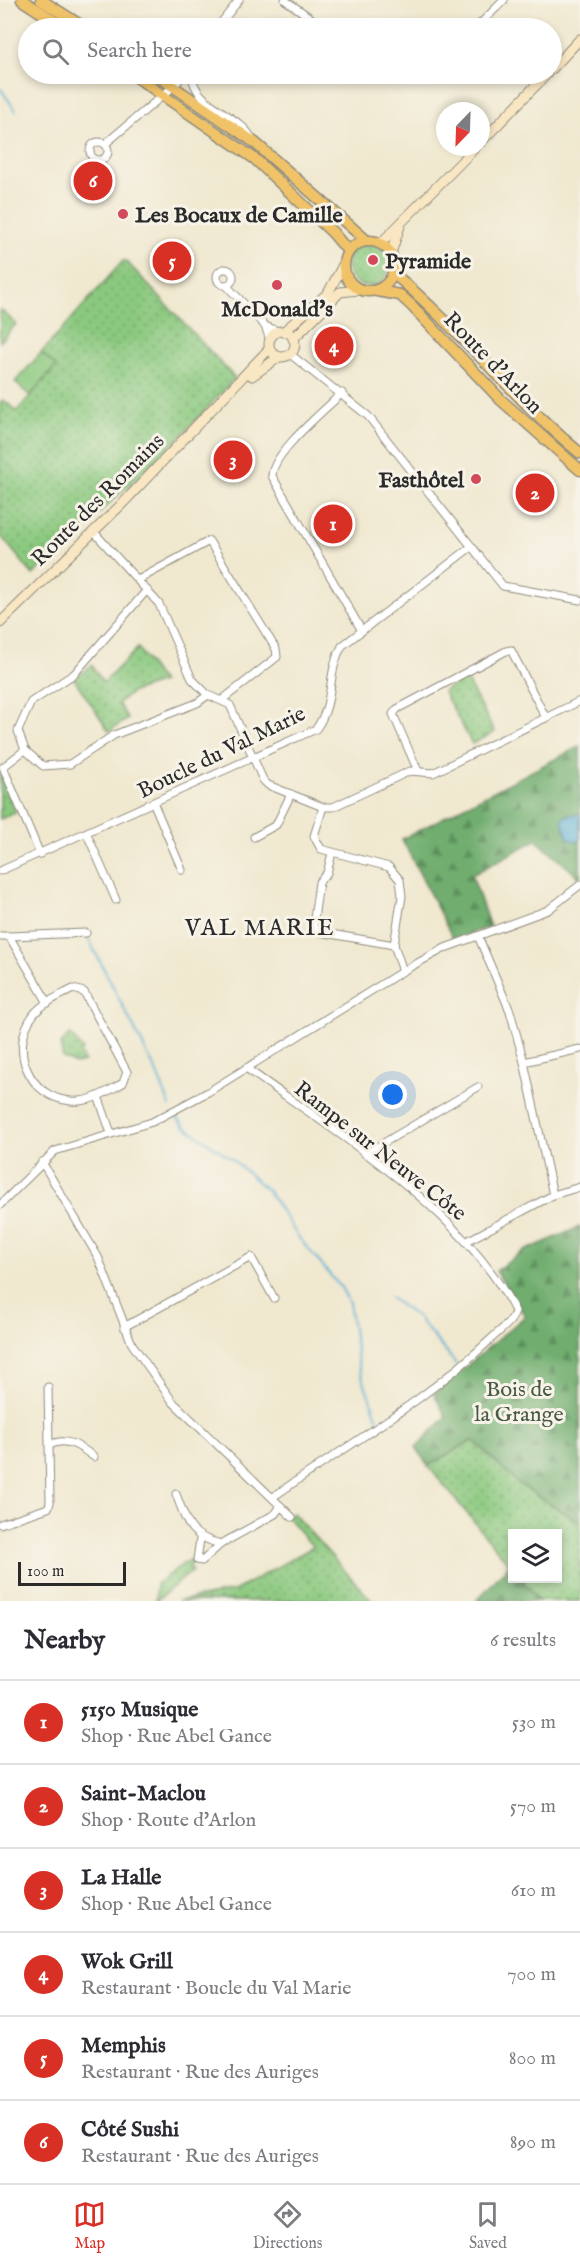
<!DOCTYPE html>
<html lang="en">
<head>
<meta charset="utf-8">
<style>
  :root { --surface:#fff; --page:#f7f7f7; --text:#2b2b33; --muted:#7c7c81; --line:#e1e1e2; --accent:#d93025 }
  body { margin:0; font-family:"IM FELL English",serif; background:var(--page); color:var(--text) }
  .controls { position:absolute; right:18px; bottom:18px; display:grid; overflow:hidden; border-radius:0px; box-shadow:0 3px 9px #0003 }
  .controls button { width:54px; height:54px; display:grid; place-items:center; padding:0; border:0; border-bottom:2px solid var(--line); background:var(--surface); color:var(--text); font:30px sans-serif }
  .compass { position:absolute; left:436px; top:102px; width:54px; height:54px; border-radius:50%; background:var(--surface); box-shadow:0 3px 9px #0003; rotate:203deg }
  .scale { position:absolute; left:18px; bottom:15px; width:108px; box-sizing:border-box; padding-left:6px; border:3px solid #2b2b2b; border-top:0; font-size:16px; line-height:21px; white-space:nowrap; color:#2b2b2b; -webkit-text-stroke:4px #f7f3e8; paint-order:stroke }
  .you { position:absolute; left:393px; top:1095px; width:21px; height:21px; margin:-15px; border:4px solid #fff; border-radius:50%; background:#1a73e8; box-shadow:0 0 0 9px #1a73e833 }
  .badge { display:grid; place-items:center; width:39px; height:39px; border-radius:50%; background:var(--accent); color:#fff; font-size:20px; font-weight:700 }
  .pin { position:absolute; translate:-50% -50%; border:3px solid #fff; box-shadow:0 2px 6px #0006 }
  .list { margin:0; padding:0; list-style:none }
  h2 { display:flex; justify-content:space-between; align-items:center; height:78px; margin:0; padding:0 24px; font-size:26px }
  h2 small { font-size:20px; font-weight:400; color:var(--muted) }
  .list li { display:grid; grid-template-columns:39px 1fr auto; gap:18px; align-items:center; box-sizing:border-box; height:84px; padding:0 24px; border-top:2px solid var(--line) }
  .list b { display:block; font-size:22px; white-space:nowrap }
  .list p { margin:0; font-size:20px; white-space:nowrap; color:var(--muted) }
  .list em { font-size:20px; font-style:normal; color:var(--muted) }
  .icon { flex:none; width:33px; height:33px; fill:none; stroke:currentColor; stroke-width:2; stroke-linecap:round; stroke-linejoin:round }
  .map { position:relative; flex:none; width:580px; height:1601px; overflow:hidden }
  .search { position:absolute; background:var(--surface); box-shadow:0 3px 9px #0003; left:18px; right:18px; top:18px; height:66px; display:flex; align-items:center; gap:15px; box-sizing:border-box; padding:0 21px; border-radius:33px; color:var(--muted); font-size:22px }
  .sheet { height:582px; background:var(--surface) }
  nav { display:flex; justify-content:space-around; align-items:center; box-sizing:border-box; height:84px; border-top:2px solid var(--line); background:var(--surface); font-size:16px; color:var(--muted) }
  nav a { display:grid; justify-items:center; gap:3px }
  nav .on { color:var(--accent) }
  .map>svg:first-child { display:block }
  .grass { fill:url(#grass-dots); stroke:#5b7a55; stroke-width:1.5 }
  .forest { fill:url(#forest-firs); stroke:#4e6c4c; stroke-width:1.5 }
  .pitch { fill:#8bc97f; stroke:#5b7a55; stroke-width:1.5 }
  .water { fill:#58aed5; stroke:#426c80; stroke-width:1.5 }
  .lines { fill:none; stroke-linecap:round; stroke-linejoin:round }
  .stream { stroke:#58aed5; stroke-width:2 }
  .street-casing { stroke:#8e8a7d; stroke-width:9 }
  .secondary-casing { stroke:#8e8a7d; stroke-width:11 }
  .primary-casing { stroke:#8e8a7d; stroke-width:13 }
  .street { stroke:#fff; stroke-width:7 }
  .secondary { stroke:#f9e7c3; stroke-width:9 }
  .primary { stroke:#f1c369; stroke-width:10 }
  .poi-dot { fill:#d1495b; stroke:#f7f3e8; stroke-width:2 }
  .labels { text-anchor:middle; stroke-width:6; stroke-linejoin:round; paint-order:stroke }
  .poi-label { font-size:22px; font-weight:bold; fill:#2b2b2b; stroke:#f7f3e8; text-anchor:start }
  .street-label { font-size:22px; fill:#2b2b2b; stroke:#f7f3e8 }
  .park-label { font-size:22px; fill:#485a44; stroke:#f7f3e8 }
  .neighbourhood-label { font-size:24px; letter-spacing:1.5px; fill:#2b2b2b; stroke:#f7f3e8 }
</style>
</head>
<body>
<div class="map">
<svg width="580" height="1601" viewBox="0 0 580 1601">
  <defs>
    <pattern id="grass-dots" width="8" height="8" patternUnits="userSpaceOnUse" patternTransform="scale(1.5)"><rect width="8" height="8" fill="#8bc97f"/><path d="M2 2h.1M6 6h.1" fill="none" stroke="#72a368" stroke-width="1.8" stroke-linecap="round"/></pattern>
    <pattern id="forest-firs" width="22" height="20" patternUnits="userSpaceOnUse" patternTransform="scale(1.5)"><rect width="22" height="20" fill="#70ad6e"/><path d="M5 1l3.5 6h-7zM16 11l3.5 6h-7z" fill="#5c8d5b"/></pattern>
  </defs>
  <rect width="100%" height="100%" fill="#f7f3e8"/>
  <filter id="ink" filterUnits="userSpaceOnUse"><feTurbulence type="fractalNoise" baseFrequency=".0167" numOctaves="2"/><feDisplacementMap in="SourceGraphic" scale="12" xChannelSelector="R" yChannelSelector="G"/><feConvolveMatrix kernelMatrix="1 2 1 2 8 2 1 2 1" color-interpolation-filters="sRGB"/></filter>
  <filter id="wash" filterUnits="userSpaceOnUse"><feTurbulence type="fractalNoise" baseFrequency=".008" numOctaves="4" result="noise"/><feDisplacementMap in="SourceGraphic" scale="24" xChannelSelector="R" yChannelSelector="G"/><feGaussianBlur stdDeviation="1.35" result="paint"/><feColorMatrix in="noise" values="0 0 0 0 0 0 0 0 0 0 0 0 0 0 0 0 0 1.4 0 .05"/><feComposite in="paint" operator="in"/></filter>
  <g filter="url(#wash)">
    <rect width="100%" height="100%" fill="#f0e8cf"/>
    <g class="grass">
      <circle cx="368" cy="265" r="21"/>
      <path d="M 123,261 L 126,261 L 235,378 L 180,437 L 33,575 L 0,535 L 0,403 L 3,400 L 17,411 L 56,366 L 41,353 Z"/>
      <path d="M 138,648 L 162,682 L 133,692 L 118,703 L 128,719 L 109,731 L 74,679 L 92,665 L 103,683 Z"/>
      <path d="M 466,679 L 495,732 L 472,744 L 443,691 Z"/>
      <path d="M 0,773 L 16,813 L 0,819 Z"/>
      <path d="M 70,1034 L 83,1050 L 80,1052 L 84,1062 L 75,1064 L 63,1058 L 60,1045 Z"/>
      <path d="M 473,1440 L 517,1483 L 580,1523 L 580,1601 L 539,1601 L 521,1579 L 558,1578 L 558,1534 L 512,1534 L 512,1568 L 428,1466 Z"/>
      <path d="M 293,1513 L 372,1601 L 178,1601 L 234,1591 L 313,1547 L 286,1516 Z"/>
      <path d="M 190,1559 L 193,1563 L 188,1567 L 192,1571 L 156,1601 L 156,1584 Z"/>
    </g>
    <g class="forest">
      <path d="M 580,746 L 580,878 L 536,840 L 472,875 L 490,927 L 453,939 L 402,839 Z"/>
      <path d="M 580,1227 L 580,1523 L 517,1483 L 473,1440 L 428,1466 L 416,1447 L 446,1417 L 434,1394 L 525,1316 L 496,1271 L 522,1252 Z"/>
      <path d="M 510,1564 L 512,1568 L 512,1578 L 521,1579 L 539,1601 L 476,1601 Z"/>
    </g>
    <g class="pitch">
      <path d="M 0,309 L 16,324 L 0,342 Z"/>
      <path d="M 41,353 L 56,366 L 30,396 L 15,382 Z"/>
    </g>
    <path class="water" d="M 580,814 L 580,842 L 568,839 L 562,820 L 566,816 Z"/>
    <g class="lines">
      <g class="stream">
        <path d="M 0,88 L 16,111"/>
        <path d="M 87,936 L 156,1071 L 170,1106"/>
        <path d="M 175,1115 L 184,1126 L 232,1159 L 268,1191 L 299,1238 L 342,1289 L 349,1303 L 359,1368 L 378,1420"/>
        <path d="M 389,1297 L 417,1317 L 456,1364"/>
      </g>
    </g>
  </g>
  <g filter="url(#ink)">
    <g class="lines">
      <g class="street-casing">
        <g id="street">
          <path d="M 285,0 L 325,28"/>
          <path d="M 217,28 L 239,0"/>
          <path d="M 476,28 L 504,0"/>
          <path d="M 192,74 C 193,105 237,113 251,137"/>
          <path d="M 387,74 C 398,81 422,83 431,74"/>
          <circle cx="99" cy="151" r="9"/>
          <path d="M 105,144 L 174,86 L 184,74"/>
          <circle cx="225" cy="277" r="8"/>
          <path d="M 226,285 L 265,326 L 280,332"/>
          <path d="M 265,326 L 270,340"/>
          <path d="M 290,354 L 368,416 L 503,586 L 580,600"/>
          <path d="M 342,393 C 325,410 272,453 272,476 L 362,631"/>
          <path d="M 93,531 L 159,604 L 192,679 L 208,695 L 230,705 L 263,780 L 268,785 L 323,807 L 333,807 L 410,771 L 433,773 L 580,701"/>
          <path d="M 138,580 L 209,541 L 276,649 L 277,657 L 222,700"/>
          <path d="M 147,590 L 74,674 L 31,702 L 18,731 L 25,750 L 43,766 L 70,764 L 114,735 L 197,703 L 208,695"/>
          <path d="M 25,750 L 3,767 L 40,854"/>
          <path d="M 418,771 L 393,714 L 397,709 L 506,651 L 511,650 L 546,718"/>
          <path d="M 154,804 L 182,870"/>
          <path d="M 323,807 L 314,836 L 321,849 L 389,867 L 400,880 L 402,896 L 394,945 L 403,971"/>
          <path d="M 87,834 L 116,900"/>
          <path d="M 254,837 L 276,825 L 291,794"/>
          <path d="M 332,853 L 327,873 L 319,882 L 313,927 L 319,932 L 394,945"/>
          <path d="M 0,871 L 316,729 C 336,701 326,673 342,646 L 471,547"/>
          <path d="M 0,936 L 9,936 L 48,1003"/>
          <path d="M 9,936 L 86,933"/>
          <path d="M 478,936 L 510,1011 L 524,1062 L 553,1195"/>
          <path d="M 73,989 L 84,992 L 127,1072 L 123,1083 C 106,1092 90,1103 71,1101 C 28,1098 8,1047 34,1014 C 44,1002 60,996 73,989 Z"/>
          <path d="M 524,1062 L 580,1049"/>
          <path d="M 246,1068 C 335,1132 465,1211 515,1311 C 513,1322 500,1330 492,1338 C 426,1401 347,1445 273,1497"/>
          <path d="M 98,1096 L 111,1133"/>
          <path d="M 365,1154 L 478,1087"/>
          <path d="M 42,1162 L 98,1257 L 132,1344 L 173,1402 L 292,1517"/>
          <path d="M 0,1205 L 55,1151 L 152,1122 L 208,1092 L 403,971 L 445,948 L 548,910 L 580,885"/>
          <path d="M 467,1241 L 553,1195 L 580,1187"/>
          <path d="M 124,1327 L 251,1257 L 274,1298"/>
          <path d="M 50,1445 C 66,1436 81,1447 94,1457"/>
          <path d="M 176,1494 C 187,1523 188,1536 221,1544"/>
          <path d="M 0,1524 L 48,1508 L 50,1503 L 48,1387"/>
          <path d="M 200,1539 L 197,1560 L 202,1561 L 221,1544 L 275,1514 L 281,1506"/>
        </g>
      </g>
      <g class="secondary-casing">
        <g id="secondary">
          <path d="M 552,69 L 580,39"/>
          <path d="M 481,142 L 547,74"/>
          <path d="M 381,243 L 476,147"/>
          <path d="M 391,253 L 400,226"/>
          <circle cx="282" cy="344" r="13"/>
          <path d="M 283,332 L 328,293 L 343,265"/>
          <path d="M 293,339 L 340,292 L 358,290"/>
          <path d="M 252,376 L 279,357"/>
          <path d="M 0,623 L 125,501 L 269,349"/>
        </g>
      </g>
      <g class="primary-casing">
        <g id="primary">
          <path d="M 22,0 L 65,28"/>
          <path d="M 41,0 L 85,28"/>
          <path d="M 132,74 L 255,159 L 333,233 L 348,251"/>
          <path d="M 155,74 L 254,142 L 367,241"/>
          <circle cx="369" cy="266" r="25"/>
          <path d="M 394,274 C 460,329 513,398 580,453"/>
          <path d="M 377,291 L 400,295 L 412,306 L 501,400 L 580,470"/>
        </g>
      </g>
      <use href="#street" class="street"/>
      <use href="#secondary" class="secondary"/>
      <use href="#primary" class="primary"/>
    </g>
  </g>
  <g class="poi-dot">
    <circle cx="123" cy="214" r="6"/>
    <circle cx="373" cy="260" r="6"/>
    <circle cx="277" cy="285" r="6"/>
    <circle cx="476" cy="479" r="6"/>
  </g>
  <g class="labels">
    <g class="poi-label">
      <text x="135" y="222">Les Bocaux de Camille</text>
      <text x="385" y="268">Pyramide</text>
      <text x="277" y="316" text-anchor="middle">McDonald's</text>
      <text x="464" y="487" text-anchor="end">Fasthôtel</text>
    </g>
    <g class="street-label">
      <text transform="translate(494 362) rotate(46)" y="8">Route d'Arlon</text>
      <text transform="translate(97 499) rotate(-45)" y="8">Route des Romains</text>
      <text transform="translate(221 751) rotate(-26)" y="8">Boucle du Val Marie</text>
      <text transform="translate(381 1150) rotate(38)" y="8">Rampe sur Neuve Côte</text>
    </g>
    <g class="park-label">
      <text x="519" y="1396">Bois de<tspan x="519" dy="25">la Grange</tspan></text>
    </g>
    <g class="neighbourhood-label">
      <text x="260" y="935">VAL MARIE</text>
    </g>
  </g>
</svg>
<div class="controls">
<button><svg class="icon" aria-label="layers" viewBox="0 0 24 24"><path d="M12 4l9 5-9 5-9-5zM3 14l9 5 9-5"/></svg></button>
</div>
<svg class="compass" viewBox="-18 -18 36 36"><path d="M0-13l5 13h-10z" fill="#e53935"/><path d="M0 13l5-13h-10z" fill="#7c7c81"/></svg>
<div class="scale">100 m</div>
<div class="you"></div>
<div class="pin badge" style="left:333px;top:524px">1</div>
<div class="pin badge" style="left:535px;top:493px">2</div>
<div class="pin badge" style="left:233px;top:460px">3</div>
<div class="pin badge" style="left:334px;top:346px">4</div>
<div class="pin badge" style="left:172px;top:261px">5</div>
<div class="pin badge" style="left:93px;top:181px">6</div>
<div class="search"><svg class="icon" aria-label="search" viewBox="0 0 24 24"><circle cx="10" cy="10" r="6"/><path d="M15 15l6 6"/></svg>Search here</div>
</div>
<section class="sheet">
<h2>Nearby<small>6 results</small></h2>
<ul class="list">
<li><span class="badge">1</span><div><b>5150 Musique</b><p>Shop · Rue Abel Gance</p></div><em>530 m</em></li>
<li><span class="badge">2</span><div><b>Saint-Maclou</b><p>Shop · Route d'Arlon</p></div><em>570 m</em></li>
<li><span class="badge">3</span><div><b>La Halle</b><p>Shop · Rue Abel Gance</p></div><em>610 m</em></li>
<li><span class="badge">4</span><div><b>Wok Grill</b><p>Restaurant · Boucle du Val Marie</p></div><em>700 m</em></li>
<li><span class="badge">5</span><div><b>Memphis</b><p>Restaurant · Rue des Auriges</p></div><em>800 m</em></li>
<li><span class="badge">6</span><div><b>Côté Sushi</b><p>Restaurant · Rue des Auriges</p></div><em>890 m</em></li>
</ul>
</section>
<nav>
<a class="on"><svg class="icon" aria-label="map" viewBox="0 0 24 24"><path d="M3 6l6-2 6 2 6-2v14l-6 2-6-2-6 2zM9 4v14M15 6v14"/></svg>Map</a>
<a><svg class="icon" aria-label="directions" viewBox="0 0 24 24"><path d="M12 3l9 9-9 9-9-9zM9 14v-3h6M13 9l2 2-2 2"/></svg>Directions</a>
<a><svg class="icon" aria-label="saved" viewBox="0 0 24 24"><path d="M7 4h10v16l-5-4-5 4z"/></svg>Saved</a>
</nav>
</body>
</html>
